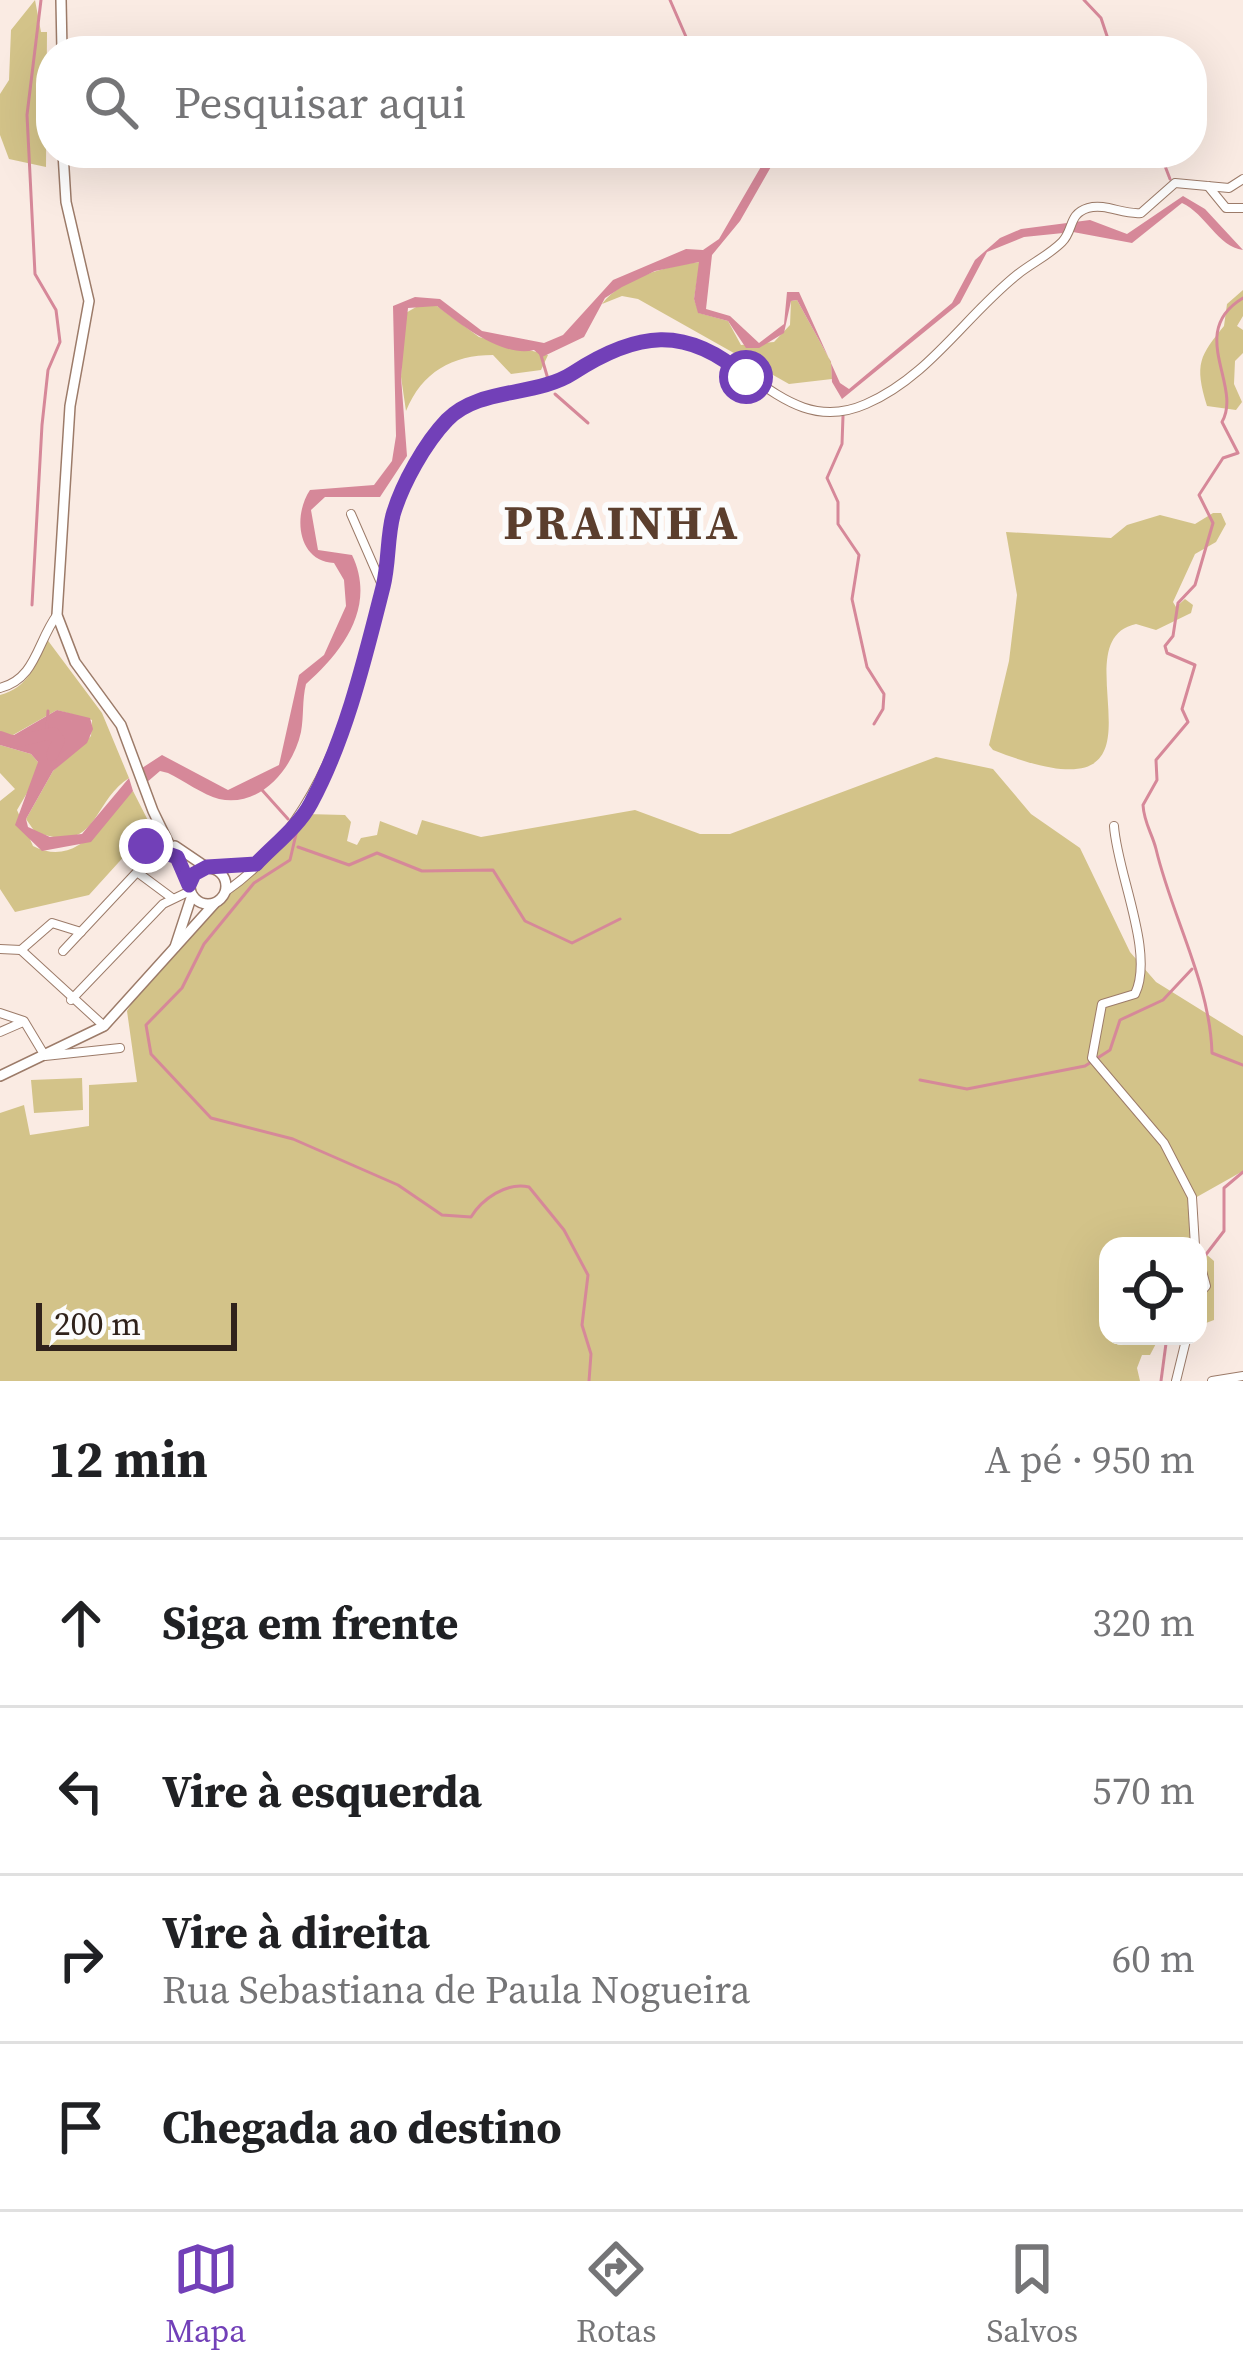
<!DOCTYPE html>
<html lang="pt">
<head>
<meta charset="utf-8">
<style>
  :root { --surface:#fff; --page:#f6f6f6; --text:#202124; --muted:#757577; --line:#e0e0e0; --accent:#7240b8 }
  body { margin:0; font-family:"Source Serif 4",serif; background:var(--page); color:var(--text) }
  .controls { position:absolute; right:36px; bottom:36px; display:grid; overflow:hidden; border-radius:24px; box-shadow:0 12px 48px #0002 }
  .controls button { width:108px; height:108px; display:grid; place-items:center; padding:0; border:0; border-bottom:3px solid var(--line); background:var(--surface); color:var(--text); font:60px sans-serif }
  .scale { position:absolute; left:36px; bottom:30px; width:201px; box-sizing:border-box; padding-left:12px; border:6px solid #30221b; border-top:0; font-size:33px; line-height:42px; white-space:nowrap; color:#30221b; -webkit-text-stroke:9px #fcfcfc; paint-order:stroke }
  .stop { position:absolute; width:36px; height:36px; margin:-27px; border:9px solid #7240b8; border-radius:50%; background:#fff }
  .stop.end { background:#7240b8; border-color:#fff; box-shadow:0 3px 12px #0008 }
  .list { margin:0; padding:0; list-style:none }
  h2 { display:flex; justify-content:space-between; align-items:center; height:156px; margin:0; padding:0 48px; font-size:51px }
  h2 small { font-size:39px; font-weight:400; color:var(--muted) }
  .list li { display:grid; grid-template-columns:78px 1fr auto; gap:36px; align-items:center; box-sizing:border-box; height:168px; padding:0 48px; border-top:3px solid var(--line) }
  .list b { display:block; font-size:45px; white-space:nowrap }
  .list p { margin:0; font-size:39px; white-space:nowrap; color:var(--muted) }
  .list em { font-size:39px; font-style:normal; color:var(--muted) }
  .icon { flex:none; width:66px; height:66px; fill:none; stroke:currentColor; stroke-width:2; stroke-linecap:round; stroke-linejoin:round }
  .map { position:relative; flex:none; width:1243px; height:1381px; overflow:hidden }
  .search { position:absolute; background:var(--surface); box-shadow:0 12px 48px #0002; left:36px; right:36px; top:36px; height:132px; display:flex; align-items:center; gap:30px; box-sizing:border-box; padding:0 42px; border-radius:48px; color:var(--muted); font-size:45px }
  .sheet { height:828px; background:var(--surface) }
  nav { display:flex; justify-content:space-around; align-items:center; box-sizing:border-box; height:168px; border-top:3px solid var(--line); background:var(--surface); font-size:33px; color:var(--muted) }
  nav a { display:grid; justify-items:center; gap:6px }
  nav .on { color:var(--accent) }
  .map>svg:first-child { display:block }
  .green { fill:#d3c389 }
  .water { fill:#d68899 }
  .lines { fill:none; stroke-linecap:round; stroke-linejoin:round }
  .stream { stroke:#d68899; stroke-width:3 }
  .river { stroke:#d68899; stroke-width:12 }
  .minor-casing { stroke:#9c7b69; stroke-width:10 }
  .major-casing { stroke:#9c7b69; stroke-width:12 }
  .minor { stroke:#fff; stroke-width:8 }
  .major { stroke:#fff; stroke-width:9 }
  .route { stroke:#7240b8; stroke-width:15 }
  .labels { text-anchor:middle; stroke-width:12; stroke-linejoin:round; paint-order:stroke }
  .district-label { font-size:48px; font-weight:bold; letter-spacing:3px; fill:#5b3e2d; stroke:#fcfcfc }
</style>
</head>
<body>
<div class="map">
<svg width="1243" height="1381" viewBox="0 0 1243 1381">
  <rect width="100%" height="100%" fill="#faebe3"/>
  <g class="green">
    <path d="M 35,0 L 41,32 L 47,32 L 46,167 L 9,159 L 0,135 L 0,94 L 9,80 L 11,30 Z"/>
    <path d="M 700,262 L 694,299 L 699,313 L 728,321 L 741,345 L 774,342 L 790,325 L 791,301 L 797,300 L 831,362 L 832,379 L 789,384 L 638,299 L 622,296 L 602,304 C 623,277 667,266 700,262 Z"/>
    <path d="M 1243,290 L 1243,316 L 1237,326 L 1243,330 L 1243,353 L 1235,361 L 1234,384 L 1242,402 L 1236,410 L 1207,406 C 1194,363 1200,356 1224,326 L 1227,304 Z"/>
    <path d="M 423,303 L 437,306 L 479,337 L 548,355 L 541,370 L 511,374 L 493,355 C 452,355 422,372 406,411 L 401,377 L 404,314 Z"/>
    <path d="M 1213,513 L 1221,513 L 1226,524 L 1216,542 L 1195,554 L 1173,602 L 1176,607 L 1185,599 L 1193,605 L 1191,613 L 1156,630 L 1136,624 C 1053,642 1194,829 993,750 L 989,745 L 1009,661 L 1017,595 L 1006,532 L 1111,538 L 1127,525 L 1160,515 L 1195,524 Z"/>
    <path d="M 46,638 L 102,713 L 129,778 C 90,803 100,855 35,832 L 26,819 L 53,771 L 91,736 L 92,720 L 57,710 L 13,735 L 0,734 L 0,695 C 28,688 38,663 46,638 Z"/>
    <path d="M 0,745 L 31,754 L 38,762 L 37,776 L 17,810 L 33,846 C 79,870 106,816 133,791 L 163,850 L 138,841 L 89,895 L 15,912 L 0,889 L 0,801 L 15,789 L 0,773 Z"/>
    <path d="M 936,757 L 993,769 L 1031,814 L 1080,848 L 1130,952 L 1156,982 L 1243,1036 L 1243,1171 L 1195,1198 L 1199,1248 L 1214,1261 L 1214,1320 L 1206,1323 L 1198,1314 L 1198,1246 L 1108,1246 L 1108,1336 L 1160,1336 L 1150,1355 L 1142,1355 L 1137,1368 L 1140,1381 L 0,1381 L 0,1113 L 24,1105 L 30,1135 L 89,1126 L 89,1085 L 137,1082 L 127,1011 L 140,990 L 306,814 L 345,815 L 351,822 L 347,841 L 357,845 L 361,838 L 377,835 L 380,821 L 417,835 L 422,820 L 481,837 L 635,810 L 700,834 L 730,834 Z"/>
    <path d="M 82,1078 L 83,1110 L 34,1113 L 31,1080 Z"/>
  </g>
  <g class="water">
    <path d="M 769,153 L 776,158 L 740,221 L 712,255 L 706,309 L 730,316 L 759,343 L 784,324 L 787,292 L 799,292 L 840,383 L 849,389 L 952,303 L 975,260 L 1000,238 L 1021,229 L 1090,220 L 1127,234 L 1183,196 L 1205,209 L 1243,250 C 1218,247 1206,214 1182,203 L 1132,243 L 1073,232 L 1024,237 L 987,252 L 960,303 L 842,399 L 832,382 L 831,362 L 797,300 L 791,301 L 784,333 L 759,348 L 746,348 L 728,321 L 698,313 L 694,299 L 699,262 L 655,271 L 622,287 L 605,298 L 584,337 L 542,357 L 534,350 C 504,358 462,326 437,306 L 408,308 L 401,377 L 407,456 L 380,497 L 325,497 L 311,510 L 318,550 L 352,555 C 377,607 342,652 306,684 C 302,700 304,716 301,732 C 293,768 261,808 219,799 C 203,795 183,780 168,773 L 160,771 L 146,783 L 142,768 L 162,755 L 228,790 L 279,765 L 299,675 L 324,655 L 346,606 L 344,580 L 334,563 C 297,561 293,515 310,490 L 374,485 L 392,461 L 396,436 L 393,306 L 415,297 L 440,299 L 482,331 L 544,343 L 563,335 L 613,280 L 686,249 L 703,250 L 719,239 Z"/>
    <path d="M 57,710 L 90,718 L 93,729 L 87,743 L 53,771 L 26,819 L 28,827 L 50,837 L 82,834 L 129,778 L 133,791 L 91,842 L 42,851 L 15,825 L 38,762 L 31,754 L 0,745 L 0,734 L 14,735 Z"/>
  </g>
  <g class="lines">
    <g class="stream">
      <path d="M 670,0 L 690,46 L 750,51"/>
      <path d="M 1084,0 L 1101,18 L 1112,51"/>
      <path d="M 1160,153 L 1170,179"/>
      <path d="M 1243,298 C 1186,332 1243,386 1222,422 L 1238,453 L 1223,458 L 1199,495 L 1213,523 L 1195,585 L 1178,603 L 1173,636 L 1165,646 L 1167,653 L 1195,665 L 1182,709 L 1188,722 L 1156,760 L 1157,780 L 1143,805 C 1144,823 1152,833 1156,849 C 1172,917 1210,983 1212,1053 L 1243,1065"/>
      <path d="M 540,352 L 548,379"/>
      <path d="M 555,394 L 588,423"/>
      <path d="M 843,416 L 842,444 L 827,478 L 838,502 L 838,524 L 859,555 L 852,599 L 867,667 L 884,694 L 883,709 L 874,724"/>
      <path d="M 32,605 L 42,425 L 48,370 L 60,342 L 56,310 L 35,274 L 27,115 L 41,0"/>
      <path d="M 47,732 L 48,711"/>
      <path d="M 262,790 L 288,819"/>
      <path d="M 297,830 L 290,860 L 254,883 L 204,944 L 182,988 L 146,1025 L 151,1054 L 211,1118 L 293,1139 L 398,1185 L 442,1215 L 471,1217 C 482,1199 506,1182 529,1187 L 564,1230 L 588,1275 L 582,1325 L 591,1354 L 589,1381"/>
      <path d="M 298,847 L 349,865 L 377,853 L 422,871 L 493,870 L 525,921 L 572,943 L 620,919"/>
      <path d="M 920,1080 L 967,1089 L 1085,1066 L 1110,1050 L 1120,1020 L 1163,1000 L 1192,969"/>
      <path d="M 1204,1257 L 1224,1231 L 1224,1188 L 1243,1172"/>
      <path d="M 1161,1381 L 1167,1336"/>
    </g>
    <path class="river" d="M 0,737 L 14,742 L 53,733 L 59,740 L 52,755"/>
    <g class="minor-casing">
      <g id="minor">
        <path d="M 1208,186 L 1226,208 L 1243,208"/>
        <path d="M 351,514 L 382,585"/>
        <path d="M 0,688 C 36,679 37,642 57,615"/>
        <path d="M 1114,826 C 1117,873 1155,953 1135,994 L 1102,1004 L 1092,1058 L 1164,1143 L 1192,1197 L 1195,1246"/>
        <path d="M 146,846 L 176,857"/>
        <path d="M 215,868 L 255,864"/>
        <path d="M 225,892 C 324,824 357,695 383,584 C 388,563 388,542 392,521 C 399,485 431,425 464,407 C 490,393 524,394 551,384 C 597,367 624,333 677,340 C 747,350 787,439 866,404 C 929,377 966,315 1018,274 C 1032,263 1049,255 1062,242 C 1074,230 1068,214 1088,208 C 1106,203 1123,215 1141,213 L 1175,183 L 1229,188 L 1243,179"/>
        <path d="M 0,949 L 21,950"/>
        <path d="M 21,950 L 104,1026"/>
        <path d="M 21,950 L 52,923 L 81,932"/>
        <path d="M 63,951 L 137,872 L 172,898"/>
        <path d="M 71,1000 L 163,904 L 190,891"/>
        <path d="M 0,1013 L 24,1021 L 45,1056 L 120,1048"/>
        <path d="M 0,1032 L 23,1022"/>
        <path d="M 1198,1256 L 1206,1286 L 1198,1295"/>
        <path d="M 1176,1381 L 1187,1336"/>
        <path d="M 1212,1381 L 1243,1376"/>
      </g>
    </g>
    <g class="major-casing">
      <g id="major">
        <path d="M 61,0 L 62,51"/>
        <path d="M 63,153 L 66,202 L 89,301 L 70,406 L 57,615 L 75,662 L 121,725 L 153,811 L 189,885"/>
        <path d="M 175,846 L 206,867"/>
        <circle cx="208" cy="886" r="18"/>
        <path d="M 175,947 L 192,895"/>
        <path d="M 0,1076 L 104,1026 L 215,903"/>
      </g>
    </g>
    <use href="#minor" class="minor"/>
    <use href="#major" class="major"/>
  </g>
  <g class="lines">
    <path class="route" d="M 146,846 L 177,857 L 189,885 L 194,874 L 207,867 L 256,864 C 274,845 299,826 311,803 C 346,738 365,658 383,587 C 389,563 387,538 393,515 C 402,484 425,443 447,420 C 479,387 536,397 573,373 C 636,332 686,324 746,377"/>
  </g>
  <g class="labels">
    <g class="district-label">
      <text x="622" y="539">PRAINHA</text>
    </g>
  </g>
</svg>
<div class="controls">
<button><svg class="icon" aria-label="locate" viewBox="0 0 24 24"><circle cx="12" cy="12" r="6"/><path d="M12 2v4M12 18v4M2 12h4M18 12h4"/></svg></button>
</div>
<div class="scale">200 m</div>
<div class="stop" style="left:746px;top:377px"></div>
<div class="stop end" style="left:146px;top:846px"></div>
<div class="search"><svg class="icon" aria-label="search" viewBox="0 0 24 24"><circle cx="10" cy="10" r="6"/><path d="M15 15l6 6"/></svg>Pesquisar aqui</div>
</div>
<section class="sheet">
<h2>12 min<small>A pé · 950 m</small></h2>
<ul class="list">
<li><svg class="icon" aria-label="ahead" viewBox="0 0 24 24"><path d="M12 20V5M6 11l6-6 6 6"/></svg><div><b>Siga em frente</b></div><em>320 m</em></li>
<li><svg class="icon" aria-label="left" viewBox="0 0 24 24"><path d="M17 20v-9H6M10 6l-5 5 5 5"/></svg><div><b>Vire à esquerda</b></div><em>570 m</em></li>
<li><svg class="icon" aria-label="right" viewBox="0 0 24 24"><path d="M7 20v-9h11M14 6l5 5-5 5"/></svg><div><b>Vire à direita</b><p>Rua Sebastiana de Paula Nogueira</p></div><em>60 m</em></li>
<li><svg class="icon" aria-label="arrive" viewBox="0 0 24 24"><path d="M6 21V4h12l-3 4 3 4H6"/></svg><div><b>Chegada ao destino</b></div></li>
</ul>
</section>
<nav>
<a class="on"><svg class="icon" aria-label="map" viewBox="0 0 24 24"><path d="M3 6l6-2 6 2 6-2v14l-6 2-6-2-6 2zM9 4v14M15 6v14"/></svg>Mapa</a>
<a><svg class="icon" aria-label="directions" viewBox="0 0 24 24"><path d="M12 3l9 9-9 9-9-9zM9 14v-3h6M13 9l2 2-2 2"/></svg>Rotas</a>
<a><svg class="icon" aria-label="saved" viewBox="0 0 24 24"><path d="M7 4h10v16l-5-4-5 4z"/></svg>Salvos</a>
</nav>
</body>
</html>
